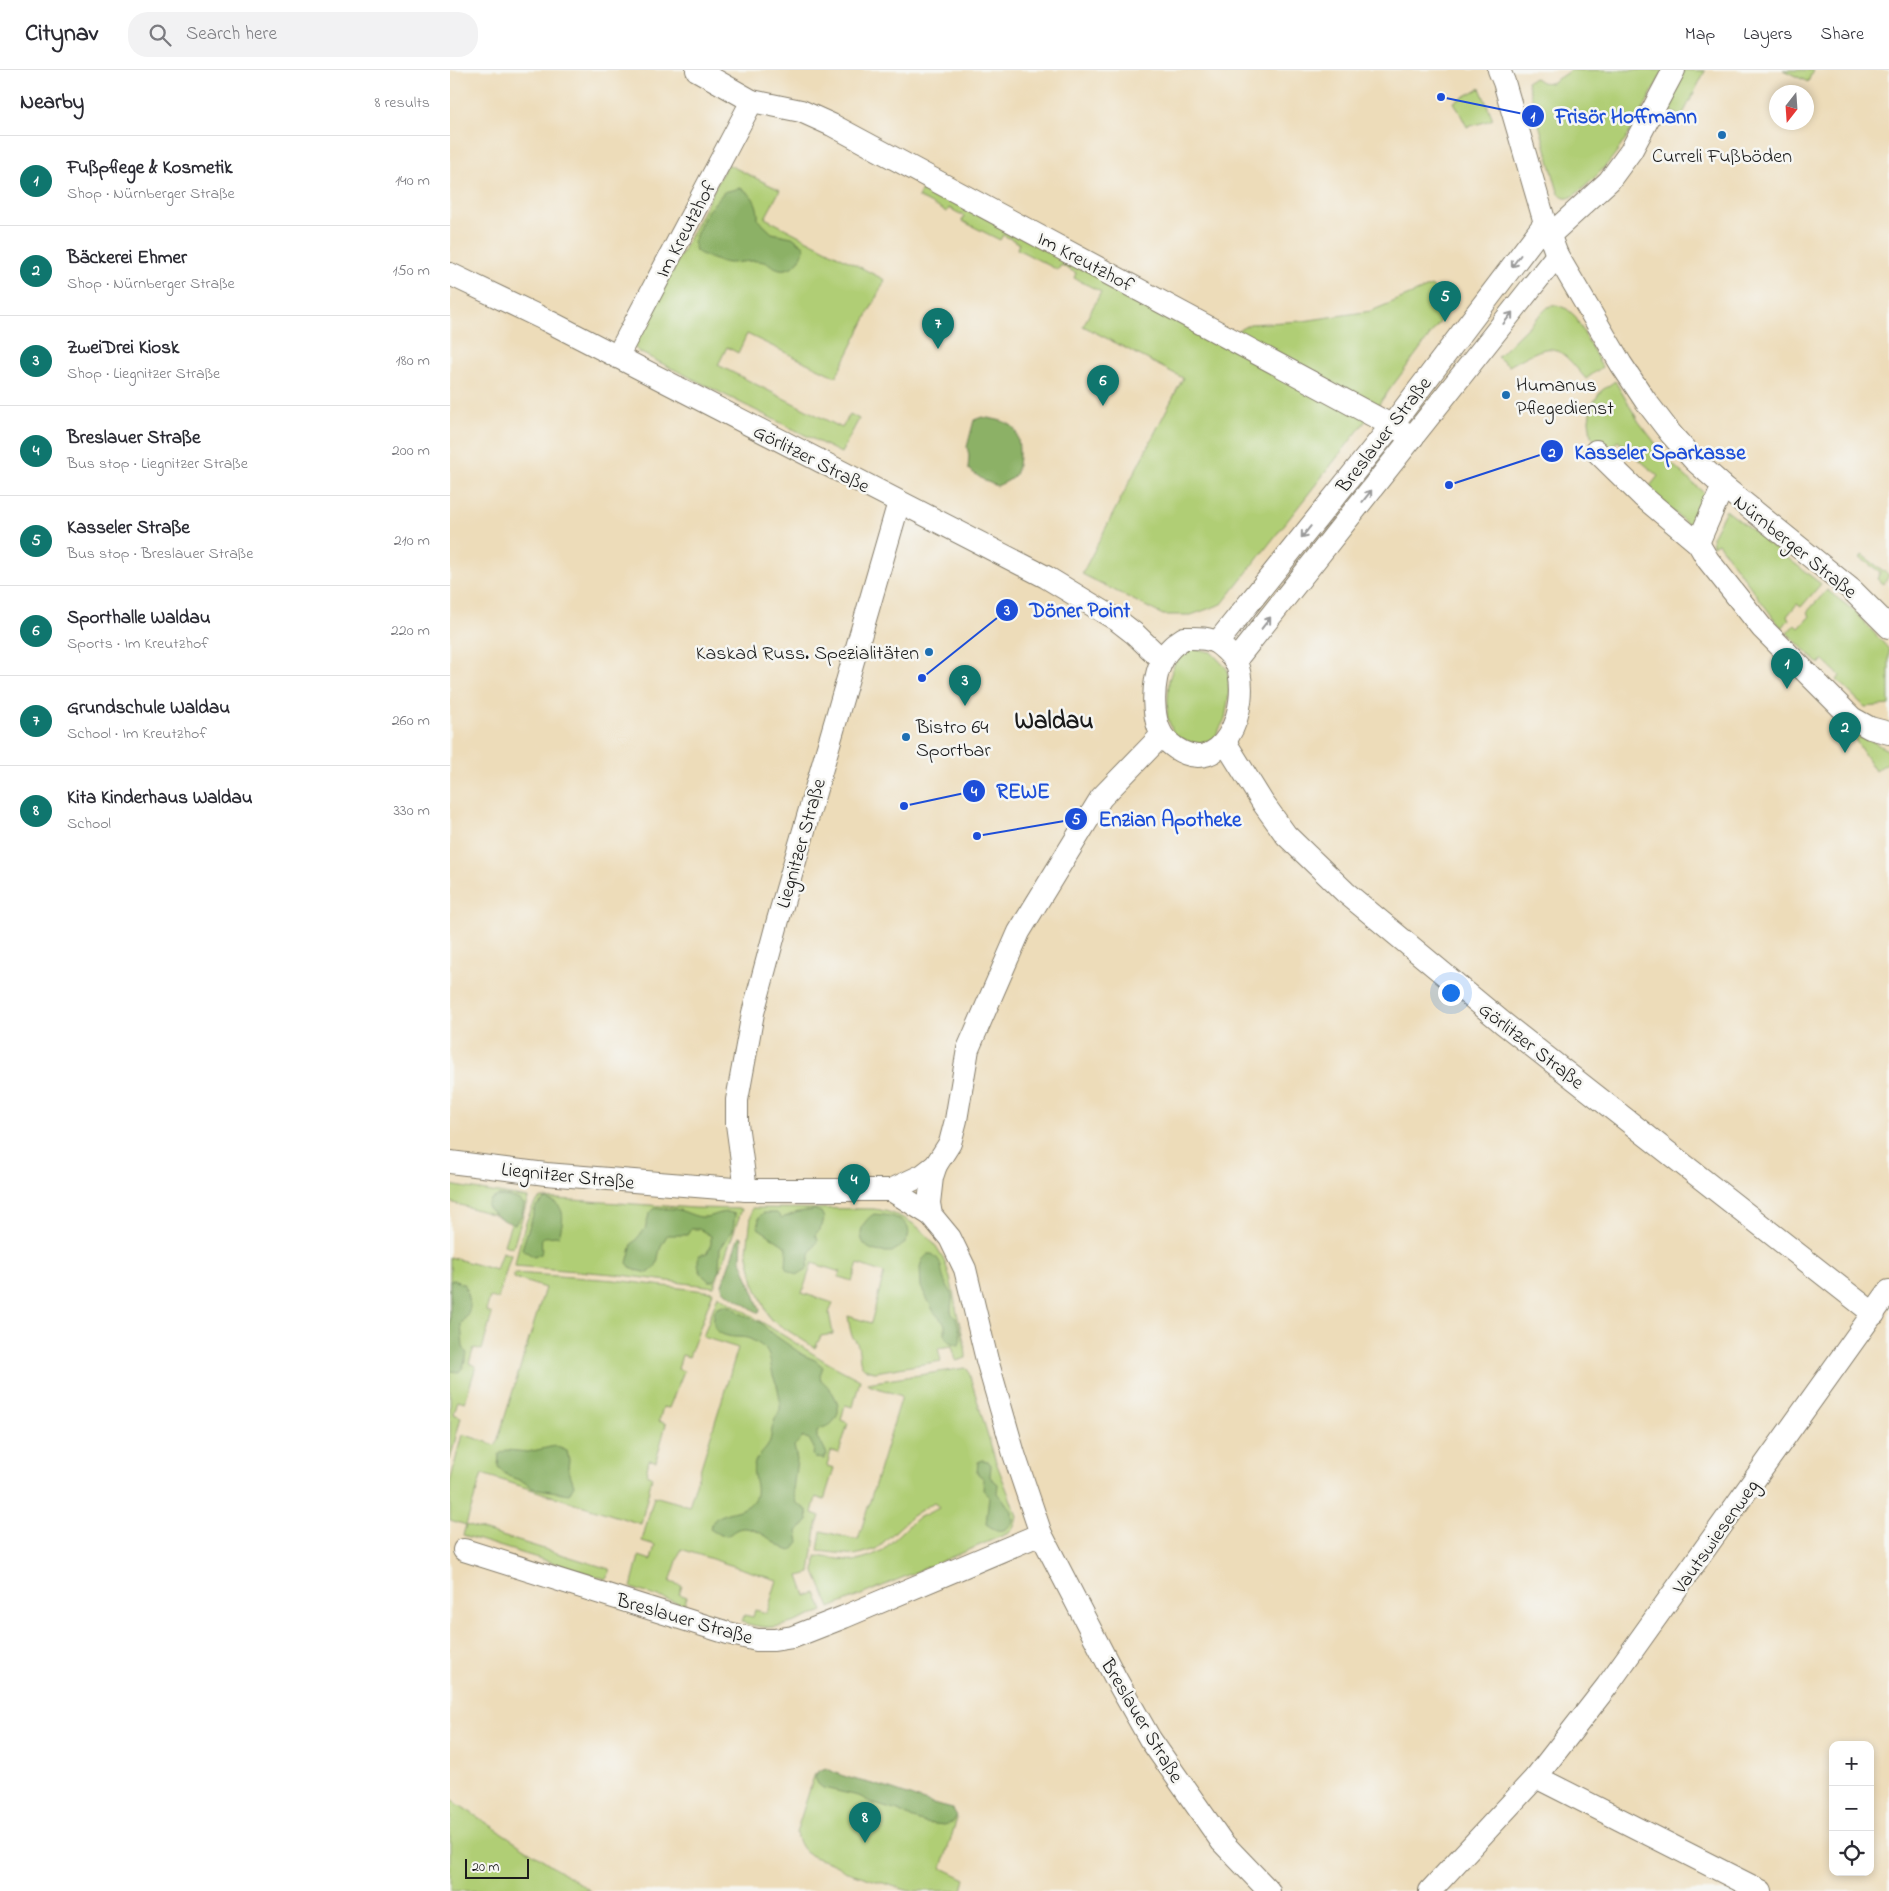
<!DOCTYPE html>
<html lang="en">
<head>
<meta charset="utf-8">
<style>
  :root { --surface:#fff; --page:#f2f2f3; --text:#2b2b33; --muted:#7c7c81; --line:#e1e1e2; --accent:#0f766e }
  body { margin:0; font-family:"Indie Flower",sans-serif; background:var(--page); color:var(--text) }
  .controls { position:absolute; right:15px; bottom:15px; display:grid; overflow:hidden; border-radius:10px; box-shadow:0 2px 8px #0003 }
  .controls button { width:45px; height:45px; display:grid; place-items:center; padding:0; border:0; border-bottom:1px solid var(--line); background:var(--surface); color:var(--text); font:25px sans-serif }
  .compass { position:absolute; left:1319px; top:15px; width:45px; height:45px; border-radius:50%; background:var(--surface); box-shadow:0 2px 8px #0003; rotate:197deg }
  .scale { position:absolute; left:15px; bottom:12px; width:64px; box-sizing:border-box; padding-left:5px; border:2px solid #1c1c1c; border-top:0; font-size:14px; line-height:18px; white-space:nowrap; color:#1c1c1c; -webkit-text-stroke:4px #f6f6f2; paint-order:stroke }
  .you { position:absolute; left:1000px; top:922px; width:18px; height:18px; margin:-12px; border:4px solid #fff; border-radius:50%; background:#1a73e8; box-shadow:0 0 0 8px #1a73e833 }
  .badge { display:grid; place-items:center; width:32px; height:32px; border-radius:50%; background:var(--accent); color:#fff; font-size:16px; font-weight:700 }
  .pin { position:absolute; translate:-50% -41px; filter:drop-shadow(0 1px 2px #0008) }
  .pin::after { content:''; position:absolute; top:26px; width:18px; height:15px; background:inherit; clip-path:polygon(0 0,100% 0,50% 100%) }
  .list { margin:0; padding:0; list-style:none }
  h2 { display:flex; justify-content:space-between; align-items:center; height:65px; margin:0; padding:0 20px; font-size:21px }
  h2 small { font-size:16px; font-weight:400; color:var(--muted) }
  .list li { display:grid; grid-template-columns:32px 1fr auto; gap:15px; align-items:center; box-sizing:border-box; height:90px; padding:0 20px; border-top:1px solid var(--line) }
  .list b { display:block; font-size:19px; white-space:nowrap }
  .list p { margin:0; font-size:16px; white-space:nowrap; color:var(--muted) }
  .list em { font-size:16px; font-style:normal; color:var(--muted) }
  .icon { flex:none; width:28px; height:28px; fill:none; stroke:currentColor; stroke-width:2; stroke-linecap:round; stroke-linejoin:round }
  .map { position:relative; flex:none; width:1439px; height:1821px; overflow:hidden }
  header { display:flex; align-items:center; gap:30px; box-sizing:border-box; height:70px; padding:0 25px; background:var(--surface); border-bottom:1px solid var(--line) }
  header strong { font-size:24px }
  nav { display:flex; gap:28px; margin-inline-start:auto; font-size:18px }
  .search { width:350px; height:45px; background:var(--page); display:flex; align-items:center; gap:12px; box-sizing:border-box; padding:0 18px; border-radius:20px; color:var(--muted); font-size:19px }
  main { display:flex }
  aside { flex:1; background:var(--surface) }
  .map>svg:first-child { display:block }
  .green { fill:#b0ce75; stroke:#667548 }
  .forest { fill:#8cb166; stroke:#546641 }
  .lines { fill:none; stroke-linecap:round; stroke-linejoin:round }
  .minor-casing { stroke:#847c6a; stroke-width:24 }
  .minor { stroke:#fff; stroke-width:22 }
  .oneway { stroke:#999 }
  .poi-dot { fill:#1f6fb2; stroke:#f6f6f2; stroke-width:2 }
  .labels { text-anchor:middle; stroke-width:5; stroke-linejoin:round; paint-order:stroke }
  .poi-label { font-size:20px; fill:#1c1c1c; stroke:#f6f6f2; text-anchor:start }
  .street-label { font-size:20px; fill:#1c1c1c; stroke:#f6f6f2 }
  .district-label { font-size:25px; font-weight:bold; fill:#1c1c1c; stroke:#f6f6f2 }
  .leader { fill:none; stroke:#1d4ed8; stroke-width:2 }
  .callout-dot { fill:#1d4ed8; stroke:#f6f6f2; stroke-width:2 }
  .mark-label { font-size:15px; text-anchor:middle; font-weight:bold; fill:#fff }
  .callout-label { font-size:21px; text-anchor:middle; font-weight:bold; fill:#1d4ed8; stroke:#f6f6f2; stroke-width:5; stroke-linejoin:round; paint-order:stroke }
</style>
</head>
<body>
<header>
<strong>Citynav</strong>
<div class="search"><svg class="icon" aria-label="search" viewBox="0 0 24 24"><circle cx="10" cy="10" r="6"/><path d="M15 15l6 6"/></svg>Search here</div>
<nav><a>Map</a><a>Layers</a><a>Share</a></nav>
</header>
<main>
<aside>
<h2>Nearby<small>8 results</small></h2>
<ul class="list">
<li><span class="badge">1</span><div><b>Fußpflege &amp; Kosmetik</b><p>Shop · Nürnberger Straße</p></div><em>140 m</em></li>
<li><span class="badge">2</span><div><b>Bäckerei Ehmer</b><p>Shop · Nürnberger Straße</p></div><em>150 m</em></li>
<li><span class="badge">3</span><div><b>ZweiDrei Kiosk</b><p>Shop · Liegnitzer Straße</p></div><em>180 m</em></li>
<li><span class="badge">4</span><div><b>Breslauer Straße</b><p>Bus stop · Liegnitzer Straße</p></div><em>200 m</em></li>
<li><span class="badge">5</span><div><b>Kasseler Straße</b><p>Bus stop · Breslauer Straße</p></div><em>210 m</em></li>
<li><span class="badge">6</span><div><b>Sporthalle Waldau</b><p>Sports · Im Kreutzhof</p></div><em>220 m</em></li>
<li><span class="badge">7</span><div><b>Grundschule Waldau</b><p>School · Im Kreutzhof</p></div><em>260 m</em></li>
<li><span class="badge">8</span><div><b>Kita Kinderhaus Waldau</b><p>School</p></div><em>330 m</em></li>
</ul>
</aside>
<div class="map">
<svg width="1439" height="1821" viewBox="0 0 1439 1821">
  <rect width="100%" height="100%" fill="#f6f6f2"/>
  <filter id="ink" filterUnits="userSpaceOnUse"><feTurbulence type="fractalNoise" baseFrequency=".02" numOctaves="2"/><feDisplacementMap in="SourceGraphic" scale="10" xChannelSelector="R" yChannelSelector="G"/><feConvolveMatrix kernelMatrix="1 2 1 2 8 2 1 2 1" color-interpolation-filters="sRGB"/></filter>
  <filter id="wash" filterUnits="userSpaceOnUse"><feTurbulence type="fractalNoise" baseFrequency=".0096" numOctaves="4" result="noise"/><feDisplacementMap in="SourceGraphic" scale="20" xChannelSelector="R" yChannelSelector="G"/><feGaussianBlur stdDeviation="1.12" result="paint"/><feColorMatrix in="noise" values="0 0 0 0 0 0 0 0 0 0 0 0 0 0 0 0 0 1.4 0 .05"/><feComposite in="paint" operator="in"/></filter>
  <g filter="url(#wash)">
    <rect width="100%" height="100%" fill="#eddcb9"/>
    <g class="green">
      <path d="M 1121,0 L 1214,0 C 1190,44 1172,86 1132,119 C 1124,126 1115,134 1108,122 L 1077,11 L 1085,8 L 1091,12 L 1101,13 Z"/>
      <path d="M 1234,0 L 1255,1 L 1232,46 L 1213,38 Z"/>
      <path d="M 1333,0 L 1363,0 L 1358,12 Z"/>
      <path d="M 1030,18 L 1043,49 C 1034,53 1026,54 1017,57 L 1004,32 Z"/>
      <path d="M 277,94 L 330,120 L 315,148 L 435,210 L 386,307 L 297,264 L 288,283 L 277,277 L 268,295 L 392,358 L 400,344 L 409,349 L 391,383 L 189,282 L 184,277 Z"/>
      <path d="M 474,115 L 918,348 L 772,534 L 741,545 L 713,545 L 632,504 L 733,308 L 633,256 L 651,222 L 624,208 L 626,203 L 611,195 L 608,200 L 567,179 L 569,173 L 553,165 L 550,170 L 512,151 L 514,146 L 499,138 L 497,142 L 468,127 Z"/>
      <path d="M 981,216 L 1004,233 L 926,338 L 785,262 L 800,254 L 853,251 L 921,241 Z"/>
      <path d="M 1107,235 L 1117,239 L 1125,246 L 1152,297 L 1136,309 C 1103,270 1103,272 1059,296 L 1047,287 L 1098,237 Z"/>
      <path d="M 1165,311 L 1189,352 L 1220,392 L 1256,425 L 1244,455 L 1239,455 L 1197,420 L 1208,406 L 1168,371 L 1160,378 L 1155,380 L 1141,366 L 1139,350 L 1141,336 L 1151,321 Z"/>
      <path d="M 1276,440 L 1371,514 L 1351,537 L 1347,534 L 1337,546 L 1339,549 L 1332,558 L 1325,550 L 1268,473 L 1263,476 L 1262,467 Z"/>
      <path d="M 1412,485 L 1439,505 L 1434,514 L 1427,509 L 1430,502 L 1410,488 Z"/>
      <path d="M 1377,520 L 1403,540 L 1437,577 L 1439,580 L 1439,635 L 1415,637 L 1387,610 L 1390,606 L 1373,590 L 1369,594 L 1337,563 L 1345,554 L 1349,558 L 1360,546 L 1357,542 Z"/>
      <path d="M 742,578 L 761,582 L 778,600 L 779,625 L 775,649 L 764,669 L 745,674 L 724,665 L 717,646 L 719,610 L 726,589 Z"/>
      <path d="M 1407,666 L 1418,669 L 1439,681 L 1439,692 L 1425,701 L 1404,668 Z"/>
      <path d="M 0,1115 L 78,1128 L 63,1178 L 54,1175 L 62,1150 L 0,1132 Z"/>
      <path d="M 92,1128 L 245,1138 L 292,1139 L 264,1217 L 164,1204 L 65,1196 C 66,1184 78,1140 86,1132 C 87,1130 90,1129 92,1128 Z"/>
      <path d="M 302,1138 L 424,1139 C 457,1143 486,1166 497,1198 C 502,1212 504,1228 507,1243 C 510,1257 516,1274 516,1288 L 506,1291 L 502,1276 L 488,1278 L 491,1291 L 425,1302 C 407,1299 411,1291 408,1276 C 407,1272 404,1269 402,1266 C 400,1260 399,1253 398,1246 L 421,1253 L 434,1203 L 408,1194 L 402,1211 L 389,1207 L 390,1202 L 362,1193 L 352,1223 L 383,1233 L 379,1243 L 383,1264 L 371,1266 L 365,1278 L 320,1249 L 304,1213 L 297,1181 Z"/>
      <path d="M 52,1182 L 61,1185 L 59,1191 L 48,1229 L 40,1227 L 36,1241 L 42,1244 L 32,1280 L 24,1278 L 19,1293 L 26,1296 L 15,1332 L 8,1330 L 4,1344 L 11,1347 L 0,1390 L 0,1187 L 46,1200 Z"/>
      <path d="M 64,1203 L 164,1210 L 263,1222 L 239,1287 L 232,1285 L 228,1299 L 234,1301 L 219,1338 L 213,1337 L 209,1351 L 216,1354 L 206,1391 L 199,1390 L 196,1404 L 202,1407 L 191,1454 L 32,1404 L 16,1455 L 159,1499 L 160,1502 L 156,1509 L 13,1465 L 16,1455 L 0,1450 L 0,1413 L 12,1364 L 46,1375 L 95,1218 L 64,1208 Z"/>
      <path d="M 268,1225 L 378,1293 L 410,1310 L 403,1337 L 395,1335 L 391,1350 L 398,1353 L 389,1383 L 381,1381 L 377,1396 L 384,1398 L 374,1430 L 366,1427 L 362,1443 L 370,1446 L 366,1458 L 360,1503 L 349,1506 L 356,1526 L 366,1523 L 373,1541 C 341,1553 325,1564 292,1552 L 294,1545 L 303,1547 L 305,1540 L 317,1543 L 327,1510 L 231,1479 L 220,1512 L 232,1516 L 229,1524 L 237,1527 L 234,1535 L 181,1518 L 189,1486 L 201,1490 L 205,1475 L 192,1471 L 204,1426 L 239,1436 L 288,1278 L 253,1267 Z"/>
      <path d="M 515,1298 L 518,1300 L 546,1392 L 567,1446 C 566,1453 565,1457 559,1463 L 380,1538 L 365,1502 L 366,1486 L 404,1491 L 421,1486 L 433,1480 L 466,1449 L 489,1438 L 484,1432 L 462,1446 L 426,1479 L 405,1485 L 368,1481 L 371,1461 L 408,1470 L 452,1326 L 418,1315 L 417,1313 Z"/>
      <path d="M 365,1703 L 507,1748 L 492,1798 L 515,1809 L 512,1821 L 459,1821 L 394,1801 C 376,1785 352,1794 346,1763 Z"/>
      <path d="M 0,1729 L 141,1821 L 0,1821 Z"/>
    </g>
    <g class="forest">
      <path d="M 290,118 C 303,123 309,136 308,150 L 322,163 L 342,167 L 354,176 C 354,186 347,197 336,199 C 327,201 322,194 314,192 C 302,189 291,193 279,193 C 268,192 255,187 246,181 L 243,172 L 256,143 L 274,122 Z"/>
      <path d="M 532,347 C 542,349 554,350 562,356 C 571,363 571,397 564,406 C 560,411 553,413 547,416 L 535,411 L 518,399 L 519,385 L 517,377 L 524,350 Z"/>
      <path d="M 48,1126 C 57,1126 68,1127 74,1134 L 72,1144 L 65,1154 C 57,1154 41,1143 37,1136 L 40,1130 Z"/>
      <path d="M 95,1129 C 117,1134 114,1149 109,1166 L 93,1167 C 90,1172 93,1178 91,1184 L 84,1187 L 72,1179 L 86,1136 Z"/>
      <path d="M 205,1138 C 211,1140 218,1138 224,1139 C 234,1140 245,1148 255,1147 C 267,1146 273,1139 285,1144 L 283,1160 L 270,1179 L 269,1200 L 264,1211 L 259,1211 C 250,1204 246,1197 249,1185 L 257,1183 L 261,1174 L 261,1166 L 249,1159 L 241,1159 L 237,1165 L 217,1165 C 215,1170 211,1174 210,1180 C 206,1192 210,1195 198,1203 L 182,1199 L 177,1193 L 182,1174 L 195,1159 L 199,1144 Z"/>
      <path d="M 365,1140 L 371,1142 L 374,1148 L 372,1156 L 365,1165 L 368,1170 L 361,1181 L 357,1199 L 347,1205 L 336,1199 L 337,1179 L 335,1176 L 308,1158 L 309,1147 L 313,1143 L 327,1143 L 332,1148 L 348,1142 Z"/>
      <path d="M 424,1144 C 433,1145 443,1145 451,1150 C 463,1158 460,1172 448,1178 C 446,1179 444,1181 442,1182 C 441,1182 435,1182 434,1182 C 407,1182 404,1156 424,1144 Z"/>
      <path d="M 289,1166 L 292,1167 L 291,1190 L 310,1240 L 309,1242 L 307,1242 L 273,1220 L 272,1215 Z"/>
      <path d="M 478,1184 L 482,1184 C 495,1193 489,1200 495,1212 C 497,1217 501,1220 502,1226 C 503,1234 497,1243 506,1248 C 508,1257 513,1266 509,1275 C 494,1271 495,1269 495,1254 L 484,1242 L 471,1217 L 470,1197 L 472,1190 Z"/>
      <path d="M 4,1210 L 15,1215 L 20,1237 L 18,1244 L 11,1254 L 13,1277 L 17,1284 L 13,1297 L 9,1302 L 0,1301 L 0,1211 Z"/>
      <path d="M 274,1235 L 283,1237 L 290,1243 L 311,1253 L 320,1262 L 353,1285 L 365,1290 L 373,1297 L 370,1305 L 371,1310 C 383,1320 397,1340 381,1354 C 377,1357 371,1357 367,1361 L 367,1368 L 372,1374 L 377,1384 L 374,1389 L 365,1388 L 363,1386 L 364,1378 L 359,1369 L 353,1367 L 344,1376 L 347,1390 L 343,1420 L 346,1433 L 357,1440 L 358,1451 L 347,1461 L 349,1472 L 341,1481 C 324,1476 316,1461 296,1458 C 278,1457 283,1475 260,1459 C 264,1438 291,1446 302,1432 C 312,1421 301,1407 304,1395 C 306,1387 312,1384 317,1377 C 323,1367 320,1361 324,1352 C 325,1347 330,1343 330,1338 C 331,1332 329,1325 328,1319 C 327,1313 323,1308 322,1301 C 320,1293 321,1284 313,1277 C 310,1274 304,1271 300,1269 C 293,1266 285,1268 278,1266 C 262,1263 261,1249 267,1237 Z"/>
      <path d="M 105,1376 L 117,1381 L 119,1390 L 118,1398 L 124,1415 L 119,1424 L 82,1418 L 74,1412 L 58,1406 L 48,1397 L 49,1384 L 56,1380 L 78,1382 Z"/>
      <path d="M 532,1390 L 538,1391 L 541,1395 L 540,1407 L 548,1414 L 547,1423 L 562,1441 L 563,1452 C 553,1464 548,1462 536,1454 L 539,1426 L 533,1420 L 534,1409 L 527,1403 L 528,1392 Z"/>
      <path d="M 376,1698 C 396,1710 421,1712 443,1720 C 464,1727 482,1735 503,1739 L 507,1746 L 502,1753 L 494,1755 L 475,1753 L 463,1749 L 448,1741 L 424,1734 L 409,1726 L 373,1718 L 368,1714 L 365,1708 L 368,1701 Z"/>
    </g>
  </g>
  <g filter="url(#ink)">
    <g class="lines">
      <g class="minor-casing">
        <g id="minor">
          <path d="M 247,0 L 302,31 L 351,41 L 382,55 L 963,367"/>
          <path d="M 1049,0 L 1054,12 L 1095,153 L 1107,185 L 1171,294 L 1195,330 L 1221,364 L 1244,390 L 1273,416 L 1402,520 L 1439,557"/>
          <path d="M 1100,165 L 1159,111 L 1181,81 L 1224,0"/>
          <path d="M 0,204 L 96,250 L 596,507 L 667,550 L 685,564 L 712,590"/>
          <path d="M 167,287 L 302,31"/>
          <path d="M 1146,381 L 1192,426 L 1248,473 L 1258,490 L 1312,558 L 1402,648 L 1420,658 L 1439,663"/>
          <path d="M 1248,473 L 1273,416"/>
          <path d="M 734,568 C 745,568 758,567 767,573 C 773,577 783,587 786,592 C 804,636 770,719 718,672 C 700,656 701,609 713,589 C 718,579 725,574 734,568 Z"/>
          <path d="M 767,573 L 942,355 L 1095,153"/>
          <path d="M 785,591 L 1107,185"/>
          <path d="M 711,666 L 651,728 L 569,862 L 518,979 L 506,1050 L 500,1073 L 486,1095 L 482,1107 L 479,1133 L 481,1145 L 500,1168 L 515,1199 L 537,1290 L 564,1384 L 591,1464 L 666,1609 L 700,1669 L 772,1772 L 819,1821"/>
          <path d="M 775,672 L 813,733 L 836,765 L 895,822 L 1053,953 L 1424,1244"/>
          <path d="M 0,1092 L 96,1104 L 296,1120 L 441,1120 L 473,1105 L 486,1095"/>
          <path d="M 296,1120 L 287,1054 L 287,1030 L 303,943 L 328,850 L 449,432"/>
          <path d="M 441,1120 L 481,1145"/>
          <path d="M 14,1480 L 278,1563 L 307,1570 L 324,1570 L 343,1567 L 394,1547 L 591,1464"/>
          <path d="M 1086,1707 L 1311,1821"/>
          <path d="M 980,1821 L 1086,1707 L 1157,1616 L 1439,1221"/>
        </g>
      </g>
      <use href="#minor" class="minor"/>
    </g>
    <defs><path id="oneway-shaft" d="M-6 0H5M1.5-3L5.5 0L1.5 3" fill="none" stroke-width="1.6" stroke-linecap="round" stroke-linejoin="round" transform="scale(1.25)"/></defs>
    <g class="oneway">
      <use href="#oneway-shaft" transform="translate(1066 191) rotate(127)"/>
      <use href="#oneway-shaft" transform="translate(1058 248) rotate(-52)"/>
      <use href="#oneway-shaft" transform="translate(917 426) rotate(-52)"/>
      <use href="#oneway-shaft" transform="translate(856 462) rotate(129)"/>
      <use href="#oneway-shaft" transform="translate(816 553) rotate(-52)"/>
    </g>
  </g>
  <g class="poi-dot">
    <circle cx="1272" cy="65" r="5"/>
    <circle cx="1056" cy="325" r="5"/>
    <circle cx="479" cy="582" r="5"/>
    <circle cx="456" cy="667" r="5"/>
  </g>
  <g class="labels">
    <g class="poi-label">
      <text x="1272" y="92" text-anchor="middle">Curreli Fußböden</text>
      <text x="1066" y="321">Humanus<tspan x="1066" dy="23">Pflegedienst</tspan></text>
      <text x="469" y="589" text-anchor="end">Kaskad Russ. Spezialitäten</text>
      <text x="466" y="663">Bistro 64<tspan x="466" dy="23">Sportbar</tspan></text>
    </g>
    <g class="street-label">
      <text transform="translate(235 159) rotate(-62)" y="7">Im Kreutzhof</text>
      <text transform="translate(636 191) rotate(28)" y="7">Im Kreutzhof</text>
      <text transform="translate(933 364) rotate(-52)" y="7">Breslauer Straße</text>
      <text transform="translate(362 388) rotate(27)" y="7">Görlitzer Straße</text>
      <text transform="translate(1346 476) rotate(39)" y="7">Nürnberger Straße</text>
      <text transform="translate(350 773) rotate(-74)" y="7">Liegnitzer Straße</text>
      <text transform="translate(1082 975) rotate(38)" y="7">Görlitzer Straße</text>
      <text transform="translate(118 1105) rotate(6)" y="7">Liegnitzer Straße</text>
      <text transform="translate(1265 1466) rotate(-55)" y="7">Vautswiesenweg</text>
      <text transform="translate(235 1548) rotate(16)" y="7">Breslauer Straße</text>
      <text transform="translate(693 1650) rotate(59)" y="7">Breslauer Straße</text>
    </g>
    <g class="district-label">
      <text x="604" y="658">Waldau</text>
    </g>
  </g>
  <path class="leader" d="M991 27L1083 46M999 415L1102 381M472 608L557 540M454 736L524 721M527 766L626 749"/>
  <g class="callout-dot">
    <circle cx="991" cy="27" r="5"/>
    <circle cx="999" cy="415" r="5"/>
    <circle cx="472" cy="608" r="5"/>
    <circle cx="454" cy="736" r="5"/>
    <circle cx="527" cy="766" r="5"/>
    <circle cx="1083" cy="46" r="12"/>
    <circle cx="1102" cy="381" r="12"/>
    <circle cx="557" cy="540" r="12"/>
    <circle cx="524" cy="721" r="12"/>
    <circle cx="626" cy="749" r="12"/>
  </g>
  <g class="mark-label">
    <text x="1083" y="51">1</text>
    <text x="1102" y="387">2</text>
    <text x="557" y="545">3</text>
    <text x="524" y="726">4</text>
    <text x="626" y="754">5</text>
  </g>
  <g class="callout-label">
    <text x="1176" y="53">Frisör Hoffmann</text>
    <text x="1210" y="389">Kasseler Sparkasse</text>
    <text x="630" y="547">Döner Point</text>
    <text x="573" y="728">REWE</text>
    <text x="720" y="756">Enzian Apotheke</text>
  </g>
</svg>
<div class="controls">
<button>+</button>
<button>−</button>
<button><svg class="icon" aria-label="locate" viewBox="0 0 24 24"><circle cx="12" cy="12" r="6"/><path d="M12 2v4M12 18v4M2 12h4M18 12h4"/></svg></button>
</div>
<svg class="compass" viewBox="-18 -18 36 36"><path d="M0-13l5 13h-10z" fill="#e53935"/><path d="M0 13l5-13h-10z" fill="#7c7c81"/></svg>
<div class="scale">20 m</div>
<div class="you"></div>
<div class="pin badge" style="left:1337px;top:619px">1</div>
<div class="pin badge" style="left:1395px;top:683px">2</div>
<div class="pin badge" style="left:515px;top:636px">3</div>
<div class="pin badge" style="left:404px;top:1135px">4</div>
<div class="pin badge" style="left:995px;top:252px">5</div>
<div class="pin badge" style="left:653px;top:336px">6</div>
<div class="pin badge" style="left:488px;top:279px">7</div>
<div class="pin badge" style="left:415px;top:1773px">8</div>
</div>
</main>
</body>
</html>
